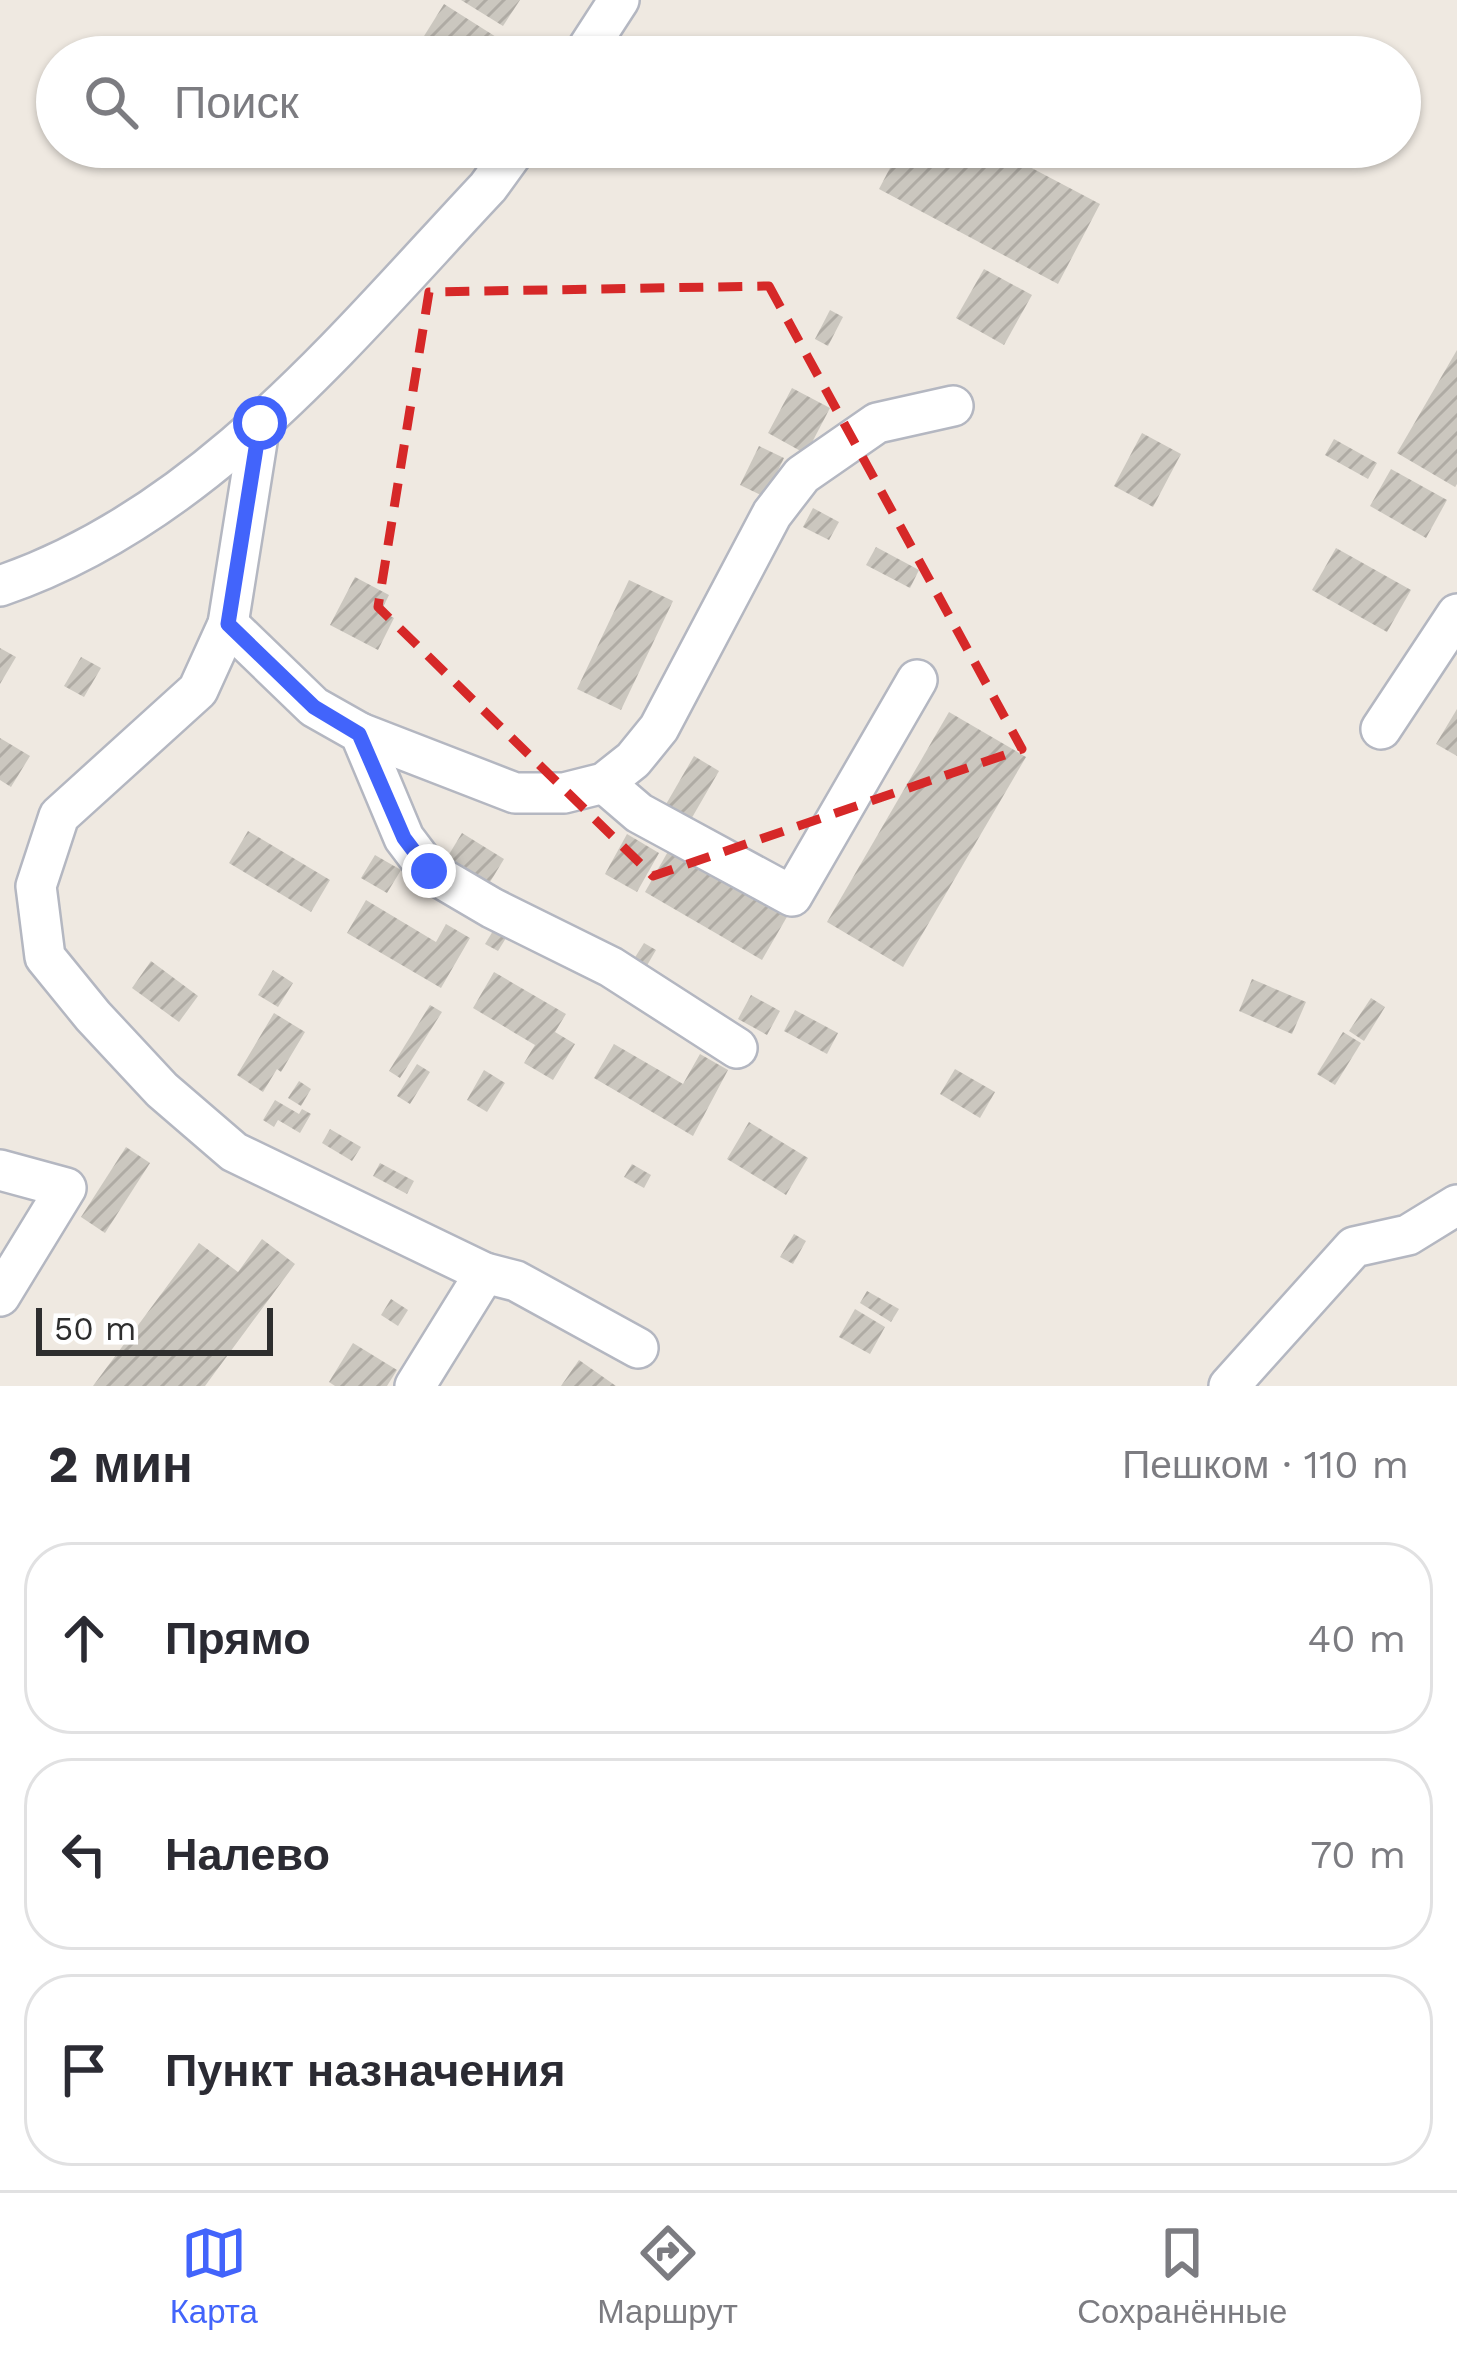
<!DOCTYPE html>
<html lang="ru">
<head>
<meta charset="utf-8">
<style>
  :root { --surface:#fff; --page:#f7f7f7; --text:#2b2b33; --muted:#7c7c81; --line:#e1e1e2; --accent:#4264fb }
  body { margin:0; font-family:"Work Sans",sans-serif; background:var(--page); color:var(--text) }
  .scale { position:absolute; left:36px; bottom:30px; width:237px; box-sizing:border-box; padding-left:12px; border:6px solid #2e2e2e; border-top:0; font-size:33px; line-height:42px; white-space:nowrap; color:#2e2e2e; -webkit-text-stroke:9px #fff; paint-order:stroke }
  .stop { position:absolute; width:36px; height:36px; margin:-27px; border:9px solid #4264fb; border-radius:50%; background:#fff }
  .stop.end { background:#4264fb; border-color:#fff; box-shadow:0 3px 12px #0008 }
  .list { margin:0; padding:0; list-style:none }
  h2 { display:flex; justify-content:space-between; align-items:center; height:156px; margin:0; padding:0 48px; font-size:51px }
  h2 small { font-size:39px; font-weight:400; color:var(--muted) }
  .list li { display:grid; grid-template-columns:78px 1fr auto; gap:36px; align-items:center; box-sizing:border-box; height:192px; margin:0 24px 24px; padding:0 24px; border:3px solid var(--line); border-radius:48px }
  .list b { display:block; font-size:45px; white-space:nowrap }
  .list em { font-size:39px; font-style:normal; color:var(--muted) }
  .icon { flex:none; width:66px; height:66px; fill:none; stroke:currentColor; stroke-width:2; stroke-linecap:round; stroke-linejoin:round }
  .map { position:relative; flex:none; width:1457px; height:1386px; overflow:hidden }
  .search { position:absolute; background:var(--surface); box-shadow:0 3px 9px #0004; left:36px; right:36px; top:36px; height:132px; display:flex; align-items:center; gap:30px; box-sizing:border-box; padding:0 42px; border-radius:66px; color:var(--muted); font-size:45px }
  .sheet { height:804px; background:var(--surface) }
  nav { display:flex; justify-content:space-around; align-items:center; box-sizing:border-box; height:168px; border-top:3px solid var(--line); background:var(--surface); font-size:33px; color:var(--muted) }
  nav a { display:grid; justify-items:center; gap:6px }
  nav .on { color:var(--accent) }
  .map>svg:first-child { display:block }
  .building { fill:url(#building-hatch) }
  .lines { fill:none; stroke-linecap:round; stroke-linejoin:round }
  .minor-casing { stroke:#b4b7c1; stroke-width:44 }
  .minor { stroke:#fff; stroke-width:39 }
  .route { stroke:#4264fb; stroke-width:15 }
  .marked { fill:none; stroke:#d62828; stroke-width:9; stroke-dasharray:24 15; stroke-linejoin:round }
</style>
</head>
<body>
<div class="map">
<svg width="1457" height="1386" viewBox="0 0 1457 1386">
  <defs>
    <pattern id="building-hatch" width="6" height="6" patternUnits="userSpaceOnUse" patternTransform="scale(3)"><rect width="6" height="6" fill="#cbc7bf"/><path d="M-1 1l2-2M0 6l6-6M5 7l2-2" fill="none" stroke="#afaba4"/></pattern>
  </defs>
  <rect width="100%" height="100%" fill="#efe9e1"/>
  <g class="building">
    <path d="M 461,0 L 520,0 L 503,26 Z"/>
    <path d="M 444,4 L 528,57 L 411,57 Z"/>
    <path d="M 422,147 L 469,147 L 455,168 Z"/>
    <path d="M 901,147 L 992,147 L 1100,204 L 1058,284 L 879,189 Z"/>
    <path d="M 984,269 L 1032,295 L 1004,345 L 956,318 Z"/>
    <path d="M 830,310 L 843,317 L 828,346 L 815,339 Z"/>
    <path d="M 1457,350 L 1457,484 L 1455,487 L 1397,453 Z"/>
    <path d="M 792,388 L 830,408 L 806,454 L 768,433 Z"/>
    <path d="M 1142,433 L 1181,454 L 1153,507 L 1114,486 Z"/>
    <path d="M 1334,439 L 1377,463 L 1368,479 L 1325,455 Z"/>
    <path d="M 759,446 L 784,458 L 765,497 L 740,485 Z"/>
    <path d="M 1391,469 L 1447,500 L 1426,538 L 1370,506 Z"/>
    <path d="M 813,508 L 839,522 L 829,540 L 803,527 Z"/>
    <path d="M 876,547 L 919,570 L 910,588 L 866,565 Z"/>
    <path d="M 1336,548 L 1411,590 L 1387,632 L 1312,590 Z"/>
    <path d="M 355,577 L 389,595 L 381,611 L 394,618 L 378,650 L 330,625 Z"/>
    <path d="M 629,580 L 673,601 L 621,710 L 577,689 Z"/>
    <path d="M 0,648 L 16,657 L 0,684 Z"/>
    <path d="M 81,657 L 101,668 L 84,697 L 64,686 Z"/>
    <path d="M 1457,709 L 1457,756 L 1436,744 Z"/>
    <path d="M 949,712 L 1026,757 L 903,967 L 827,922 Z"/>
    <path d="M 0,738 L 30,756 L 11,787 L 0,780 Z"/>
    <path d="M 694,756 L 719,771 L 690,821 L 665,806 Z"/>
    <path d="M 248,831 L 330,880 L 311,912 L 229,863 Z"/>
    <path d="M 462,833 L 504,859 L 487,887 L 445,861 Z"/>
    <path d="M 627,834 L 659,853 L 637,892 L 605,874 Z"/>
    <path d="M 670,848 L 788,915 L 762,960 L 645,892 Z"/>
    <path d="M 375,855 L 401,870 L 387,893 L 361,878 Z"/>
    <path d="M 366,900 L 436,942 L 446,924 L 470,938 L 441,988 L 347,933 Z"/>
    <path d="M 493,931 L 506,938 L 498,951 L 485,944 Z"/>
    <path d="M 644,943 L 656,950 L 642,974 L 629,967 Z"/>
    <path d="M 151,961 L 198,996 L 179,1022 L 132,988 Z"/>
    <path d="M 273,970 L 293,983 L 278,1007 L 258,995 Z"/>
    <path d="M 494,972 L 566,1014 L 555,1032 L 575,1044 L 553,1080 L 524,1063 L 535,1045 L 473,1008 Z"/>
    <path d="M 1252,979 L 1306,1002 L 1292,1034 L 1239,1011 Z"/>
    <path d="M 751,995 L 780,1011 L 767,1035 L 738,1019 Z"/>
    <path d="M 1371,998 L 1385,1007 L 1364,1041 L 1349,1031 Z"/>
    <path d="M 430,1005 L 442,1012 L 400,1078 L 389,1071 Z"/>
    <path d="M 795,1010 L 838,1033 L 827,1054 L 784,1031 Z"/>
    <path d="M 274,1013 L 305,1032 L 281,1072 L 277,1069 L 263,1092 L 237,1075 Z"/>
    <path d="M 1343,1032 L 1361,1043 L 1335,1085 L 1317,1074 Z"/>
    <path d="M 614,1044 L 683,1084 L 700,1054 L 728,1070 L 693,1136 L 594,1078 Z"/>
    <path d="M 417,1064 L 430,1072 L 410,1104 L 397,1096 Z"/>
    <path d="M 955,1069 L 995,1092 L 980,1118 L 940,1094 Z"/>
    <path d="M 484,1070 L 505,1083 L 487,1112 L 467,1100 Z"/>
    <path d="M 299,1081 L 311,1089 L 301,1106 L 288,1098 Z"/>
    <path d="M 275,1100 L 299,1114 L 302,1109 L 311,1114 L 300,1133 L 278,1120 L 274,1127 L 263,1120 Z"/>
    <path d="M 749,1122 L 808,1158 L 786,1195 L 727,1159 Z"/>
    <path d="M 330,1129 L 361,1147 L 352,1161 L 322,1143 Z"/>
    <path d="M 126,1147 L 150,1163 L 105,1233 L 81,1217 Z"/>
    <path d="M 380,1163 L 414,1181 L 407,1194 L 373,1176 Z"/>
    <path d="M 632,1164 L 651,1175 L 644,1188 L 624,1177 Z"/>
    <path d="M 794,1234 L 806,1241 L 793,1264 L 780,1257 Z"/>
    <path d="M 262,1239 L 295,1264 L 205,1386 L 93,1386 L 199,1243 L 238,1272 Z"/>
    <path d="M 867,1291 L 899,1309 L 891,1322 L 860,1303 Z"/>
    <path d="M 391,1299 L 408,1310 L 398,1326 L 381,1315 Z"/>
    <path d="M 855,1309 L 885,1327 L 870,1354 L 839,1337 Z"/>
    <path d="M 353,1343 L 397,1370 L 387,1386 L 335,1386 L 329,1382 Z"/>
    <path d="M 579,1360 L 616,1386 L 561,1386 Z"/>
  </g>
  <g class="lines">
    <g class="minor-casing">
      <g id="minor">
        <path d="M 582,57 L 619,0"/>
        <path d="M 260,423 L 228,624 L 198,690 L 59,816 L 36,886 L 45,957 L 93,1016 L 162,1090 L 234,1152 L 485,1273 L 516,1281 L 638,1348"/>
        <path d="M 0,586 C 203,517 346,338 488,187 L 517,147"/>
        <path d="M 228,624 L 314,707 L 360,733 L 404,838 L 429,871 L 492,908 L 611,967 L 737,1048"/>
        <path d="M 1381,729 L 1457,614"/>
        <path d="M 360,733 L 515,793 L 564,793 L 604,783 L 633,760 L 659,728 L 772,514 L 802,475 L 877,423 L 953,406"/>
        <path d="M 604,783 L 639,813 L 792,896 L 917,680"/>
        <path d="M 0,1170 L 66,1188 L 0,1296"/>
        <path d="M 415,1386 L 485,1273"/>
        <path d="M 1229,1386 L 1354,1247 L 1408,1235 L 1457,1205"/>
      </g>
    </g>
    <use href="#minor" class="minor"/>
  </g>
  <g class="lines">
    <path class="route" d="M 260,423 L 228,624 L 314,707 L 359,734 L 404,838 L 429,871"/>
  </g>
  <path class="marked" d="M 769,286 L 1022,749 L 653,876 L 378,607 L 429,292 Z"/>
</svg>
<div class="scale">50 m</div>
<div class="stop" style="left:260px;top:423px"></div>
<div class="stop end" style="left:429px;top:871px"></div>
<div class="search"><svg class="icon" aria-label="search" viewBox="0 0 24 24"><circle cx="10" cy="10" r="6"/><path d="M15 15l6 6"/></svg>Поиск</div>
</div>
<section class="sheet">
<h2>2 мин<small>Пешком · 110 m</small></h2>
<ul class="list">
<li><svg class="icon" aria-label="ahead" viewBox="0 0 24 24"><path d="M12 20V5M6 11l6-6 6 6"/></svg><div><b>Прямо</b></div><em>40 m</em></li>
<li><svg class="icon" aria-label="left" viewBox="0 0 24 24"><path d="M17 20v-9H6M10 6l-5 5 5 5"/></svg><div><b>Налево</b></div><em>70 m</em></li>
<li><svg class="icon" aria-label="arrive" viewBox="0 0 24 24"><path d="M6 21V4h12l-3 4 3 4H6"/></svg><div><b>Пункт назначения</b></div></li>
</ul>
</section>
<nav>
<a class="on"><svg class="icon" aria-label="map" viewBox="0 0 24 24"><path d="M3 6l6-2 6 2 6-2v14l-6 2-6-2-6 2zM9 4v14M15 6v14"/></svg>Карта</a>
<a><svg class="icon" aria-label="directions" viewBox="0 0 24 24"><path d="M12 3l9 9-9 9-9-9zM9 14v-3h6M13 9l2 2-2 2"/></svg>Маршрут</a>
<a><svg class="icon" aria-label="saved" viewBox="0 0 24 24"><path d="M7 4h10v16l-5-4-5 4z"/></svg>Сохранённые</a>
</nav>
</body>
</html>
